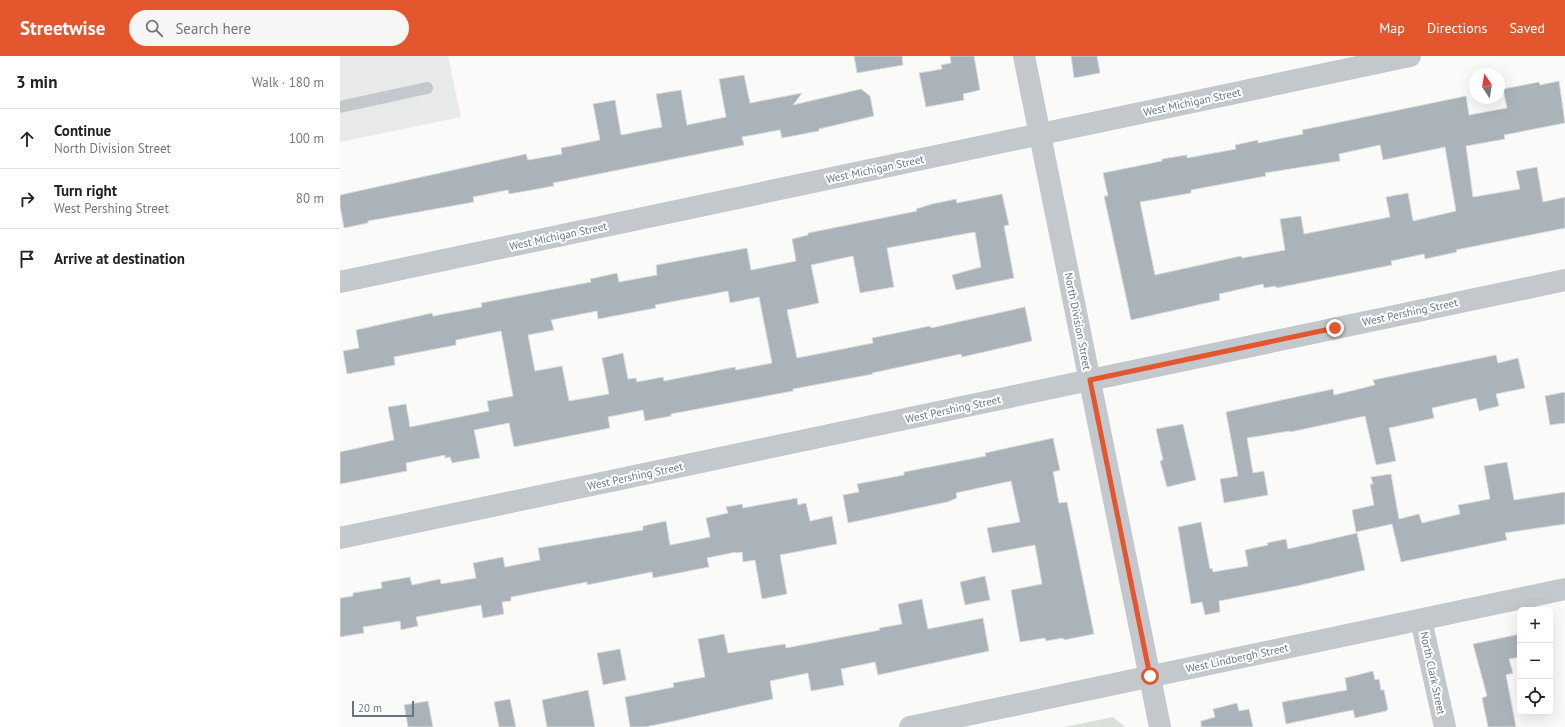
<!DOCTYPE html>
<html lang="en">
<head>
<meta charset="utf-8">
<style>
  :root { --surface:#fff; --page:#f6f6f6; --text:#222; --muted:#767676; --line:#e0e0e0; --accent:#e4572e }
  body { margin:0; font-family:"PT Sans",sans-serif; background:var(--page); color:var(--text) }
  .controls { position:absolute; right:12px; bottom:12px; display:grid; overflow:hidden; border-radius:6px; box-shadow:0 4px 16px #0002 }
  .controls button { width:36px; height:36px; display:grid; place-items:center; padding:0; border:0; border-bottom:1px solid var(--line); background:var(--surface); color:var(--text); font:20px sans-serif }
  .compass { position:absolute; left:1129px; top:12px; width:36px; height:36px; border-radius:50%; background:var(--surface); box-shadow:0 4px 16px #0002; rotate:348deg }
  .scale { position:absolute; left:12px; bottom:10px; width:62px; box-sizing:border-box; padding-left:4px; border:2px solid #657683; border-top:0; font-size:11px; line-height:14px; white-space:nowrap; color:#657683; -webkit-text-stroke:3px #fff; paint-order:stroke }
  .stop { position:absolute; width:12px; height:12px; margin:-9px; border:3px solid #e4572e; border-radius:50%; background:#fff }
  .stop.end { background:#e4572e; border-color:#fff; box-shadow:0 1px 4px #0008 }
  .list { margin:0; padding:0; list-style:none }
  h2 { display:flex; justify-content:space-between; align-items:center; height:52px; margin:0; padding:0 16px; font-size:17px }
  h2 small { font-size:13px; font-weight:400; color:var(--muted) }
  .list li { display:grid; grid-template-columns:26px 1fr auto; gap:12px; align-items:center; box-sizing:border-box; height:60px; padding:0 16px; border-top:1px solid var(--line) }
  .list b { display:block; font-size:15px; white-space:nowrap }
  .list p { margin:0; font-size:13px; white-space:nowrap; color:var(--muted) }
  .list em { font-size:13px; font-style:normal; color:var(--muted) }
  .icon { flex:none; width:22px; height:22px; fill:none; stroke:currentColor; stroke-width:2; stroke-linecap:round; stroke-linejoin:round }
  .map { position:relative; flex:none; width:1225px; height:671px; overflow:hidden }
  header { display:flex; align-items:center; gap:24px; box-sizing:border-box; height:56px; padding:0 20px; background:var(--accent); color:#fff }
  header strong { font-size:19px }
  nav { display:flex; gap:22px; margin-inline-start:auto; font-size:14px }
  .search { width:280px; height:36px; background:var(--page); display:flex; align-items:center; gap:10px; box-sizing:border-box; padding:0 14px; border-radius:22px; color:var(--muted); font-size:15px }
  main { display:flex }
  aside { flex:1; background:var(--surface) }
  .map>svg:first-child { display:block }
  .built { fill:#e8e9e9 }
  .pitch { fill:#dadfd7 }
  .building { fill:#aab3b9; stroke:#dcdcda; fill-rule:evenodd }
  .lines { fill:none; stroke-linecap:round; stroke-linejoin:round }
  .lane { stroke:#c3c8cc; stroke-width:12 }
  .street { stroke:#c3c8cc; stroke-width:22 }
  .route { stroke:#e4572e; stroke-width:5 }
  .labels { text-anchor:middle; stroke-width:4; stroke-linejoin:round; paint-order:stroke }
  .street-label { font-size:11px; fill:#657683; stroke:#fff }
</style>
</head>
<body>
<header>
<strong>Streetwise</strong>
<div class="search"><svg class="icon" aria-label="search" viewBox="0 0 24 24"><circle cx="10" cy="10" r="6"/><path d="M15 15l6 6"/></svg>Search here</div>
<nav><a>Map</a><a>Directions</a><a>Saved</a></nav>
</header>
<main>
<aside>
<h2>3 min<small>Walk · 180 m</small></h2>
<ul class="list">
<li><svg class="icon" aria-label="ahead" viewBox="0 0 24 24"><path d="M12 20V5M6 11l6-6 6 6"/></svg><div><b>Continue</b><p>North Division Street</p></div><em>100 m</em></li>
<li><svg class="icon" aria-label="right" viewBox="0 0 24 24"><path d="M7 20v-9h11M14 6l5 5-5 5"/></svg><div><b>Turn right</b><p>West Pershing Street</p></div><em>80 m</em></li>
<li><svg class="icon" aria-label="arrive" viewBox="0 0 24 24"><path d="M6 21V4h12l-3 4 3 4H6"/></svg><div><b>Arrive at destination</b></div></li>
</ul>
</aside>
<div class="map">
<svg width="1225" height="671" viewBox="0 0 1225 671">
  <rect width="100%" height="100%" fill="#fafaf8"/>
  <path class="built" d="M 0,0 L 108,0 L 121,61 L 0,86 Z"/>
  <path class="pitch" d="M 773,661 L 785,671 L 724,671 Z"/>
  <g class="building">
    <path d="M 514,0 L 562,0 L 563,9 L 517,17 Z"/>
    <path d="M 610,0 L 634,0 L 640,34 L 623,38 L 624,44 L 586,51 L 579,17 L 602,13 L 601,9 L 611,7 Z"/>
    <path d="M 731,0 L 757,0 L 760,17 L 734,22 Z"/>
    <path d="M 404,19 L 410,47 L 462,37 L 453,49 L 521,33 L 530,40 L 534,60 L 479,73 L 479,75 L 442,82 L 440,74 L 402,81 L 404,89 L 213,127 L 214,130 L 169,138 L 168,134 L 133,141 L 134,146 L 28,165 L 28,167 L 4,172 L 0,150 L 0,139 L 186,98 L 188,104 L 222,98 L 221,92 L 260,84 L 253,48 L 275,44 L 281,79 L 322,71 L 316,38 L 341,34 L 347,69 L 386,61 L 379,23 Z"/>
    <path d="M 1219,25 L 1225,67 L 1164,79 L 1165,83 L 1126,90 L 1133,141 L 1180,133 L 1176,115 L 1197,111 L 1203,146 L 1225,141 L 1225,172 L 1116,194 L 1117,196 L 1085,203 L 1084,198 L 1051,205 L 1052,209 L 936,232 L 936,230 L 924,232 L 923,228 L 879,238 L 880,244 L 791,264 L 764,140 L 768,140 L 763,117 L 822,105 L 822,103 L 847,99 L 847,102 L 896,93 L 895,89 L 918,84 L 918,87 L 963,78 L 962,74 L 1126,40 L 1129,59 L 1167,52 L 1163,33 L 1199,26 L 1200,29 ZM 1040,89 L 1043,104 L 1105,91 L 1116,155 L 1073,165 L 1068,137 L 1046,141 L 1050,161 L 964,178 L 961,160 L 940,163 L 945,194 L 902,202 L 901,200 L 815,219 L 800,146 L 851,137 L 851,134 L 926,120 L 925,117 L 1000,105 L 999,98 Z"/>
    <path d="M 662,138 L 669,169 L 664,170 L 674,222 L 616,234 L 612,219 L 641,211 L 635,176 L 547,192 L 554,231 L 520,237 L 513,200 L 471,209 L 479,247 L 447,254 L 457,302 L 533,287 L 532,282 L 590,270 L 591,272 L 685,251 L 692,285 L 622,301 L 621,298 L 532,317 L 533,318 L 453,333 L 453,335 L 331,358 L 331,360 L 305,365 L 303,354 L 268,361 L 270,372 L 174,391 L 169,367 L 134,374 L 140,402 L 112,407 L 110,401 L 105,402 L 105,399 L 66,407 L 67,415 L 0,428 L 0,396 L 54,384 L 48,351 L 66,348 L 70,371 L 149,355 L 147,345 L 173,340 L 161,275 L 116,284 L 116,289 L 54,301 L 55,309 L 7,318 L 3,295 L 19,292 L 16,274 L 92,257 L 93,260 L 142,251 L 141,247 L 251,226 L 250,223 L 277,217 L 279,226 L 317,219 L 316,209 L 407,192 L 411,214 L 456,205 L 452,183 L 468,179 L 468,177 L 577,155 L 576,153 L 592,148 L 616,143 L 617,147 ZM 388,235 L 390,247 L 419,241 L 432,307 L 396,314 L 395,311 L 324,325 L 323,321 L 297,326 L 296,322 L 288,323 L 283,297 L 262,302 L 269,338 L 229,345 L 222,310 L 195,315 L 188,279 L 214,274 L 211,264 L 257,255 L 258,263 L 316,252 L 315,249 Z"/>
    <path d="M 1156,299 L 1158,307 L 1178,302 L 1185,332 L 1156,338 L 1159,350 L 1139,355 L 1136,342 L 1092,352 L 1094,362 L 1049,372 L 1056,405 L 1036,409 L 1025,360 L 950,376 L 950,375 L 907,382 L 913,417 L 924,415 L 928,439 L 884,447 L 880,423 L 898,420 L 886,356 L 993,333 L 994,339 L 1035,329 L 1033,324 Z"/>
    <path d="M 1225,336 L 1225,367 L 1210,369 L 1205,340 Z"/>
    <path d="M 843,368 L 856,424 L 827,431 L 820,405 L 823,404 L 816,373 Z"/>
    <path d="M 713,382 L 720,414 L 713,416 L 719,447 L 727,446 L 754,578 L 724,584 L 723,582 L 706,585 L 705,582 L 680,586 L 671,534 L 702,528 L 695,489 L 652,497 L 647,472 L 680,466 L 671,425 L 616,437 L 617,442 L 607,446 L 508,467 L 503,439 L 519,436 L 517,428 L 564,419 L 564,416 L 646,400 L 645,397 Z"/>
    <path d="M 1167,406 L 1174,444 L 1225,436 L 1225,468 L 1165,477 L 1167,484 L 1061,506 L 1052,468 L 1016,476 L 1012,454 L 1034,449 L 1030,428 L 1033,428 L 1031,421 L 1051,418 L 1059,463 L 1079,458 L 1082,467 L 1120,458 L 1118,449 L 1150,443 L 1144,410 Z"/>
    <path d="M 457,442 L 458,449 L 466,447 L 470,465 L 492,460 L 497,488 L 440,499 L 447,538 L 422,543 L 415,504 L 403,506 L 402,496 L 396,497 L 396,496 L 367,502 L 369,511 L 313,522 L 312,516 L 247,529 L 247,526 L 171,541 L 171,545 L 162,546 L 164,558 L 143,562 L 141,549 L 76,561 L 78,570 L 61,574 L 60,565 L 23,571 L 24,577 L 0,581 L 0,542 L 13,540 L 13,537 L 42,532 L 41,526 L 70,521 L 72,529 L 100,523 L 101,528 L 136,522 L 133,507 L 163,501 L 165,511 L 200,504 L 198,492 L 303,474 L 303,470 L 326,465 L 330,489 L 370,481 L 366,462 L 388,457 L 386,451 L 402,448 L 403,452 Z"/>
    <path d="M 861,466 L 870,513 L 872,512 L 873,516 L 908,510 L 905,494 L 928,489 L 927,487 L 946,483 L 948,493 L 1017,477 L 1025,514 L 957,530 L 879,545 L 880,556 L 865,559 L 862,546 L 851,548 L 838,471 Z"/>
    <path d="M 645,520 L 650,544 L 625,549 L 620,526 Z"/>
    <path d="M 582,543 L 588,573 L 643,562 L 649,595 L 538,619 L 535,606 L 501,613 L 504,629 L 471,635 L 468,617 L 430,625 L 433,643 L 330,666 L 305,671 L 290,671 L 285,641 L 334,631 L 333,627 L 365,621 L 358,583 L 384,578 L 388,597 L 445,588 L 446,592 L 540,574 L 539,572 L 562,568 L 558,548 Z"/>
    <path d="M 1180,578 L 1180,601 L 1169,603 L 1173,617 L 1166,619 L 1176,671 L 1148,671 L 1142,642 L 1147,640 L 1133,588 Z"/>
    <path d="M 280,593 L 286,624 L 263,629 L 257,597 Z"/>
    <path d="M 1033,615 L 1035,624 L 1039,623 L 1041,634 L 1044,634 L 1048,653 L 1046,655 L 1015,662 L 1013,654 L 946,668 L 942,646 L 1007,634 L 1005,622 Z"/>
    <path d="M 248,634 L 255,671 L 207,671 L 202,644 Z"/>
    <path d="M 170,643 L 176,671 L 159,671 L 154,646 Z"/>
    <path d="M 88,645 L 93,671 L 68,671 L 64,649 Z"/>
    <path d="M 897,647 L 899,655 L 909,653 L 913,671 L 861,671 L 861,665 L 875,661 L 873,653 Z"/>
  </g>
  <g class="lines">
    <path class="lane" d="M 0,51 L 87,32"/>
    <g class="street">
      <path d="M 684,0 L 820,671"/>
      <path d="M 0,226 L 1070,0"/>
      <path d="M 0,482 L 1225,224"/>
      <path d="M 1081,564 L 1105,671"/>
      <path d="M 570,671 L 1225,533"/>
    </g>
  </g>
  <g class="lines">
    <path class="route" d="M 810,620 L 750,324 L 995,272"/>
  </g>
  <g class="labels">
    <g class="street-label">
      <text transform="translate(852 46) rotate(-12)" y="4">West Michigan Street</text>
      <text transform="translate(535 113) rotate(-12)" y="4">West Michigan Street</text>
      <text transform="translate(218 180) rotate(-12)" y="4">West Michigan Street</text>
      <text transform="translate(1070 256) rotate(-12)" y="4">West Pershing Street</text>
      <text transform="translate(738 265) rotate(79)" y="4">North Division Street</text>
      <text transform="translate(613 353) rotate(-12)" y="4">West Pershing Street</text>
      <text transform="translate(295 420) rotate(-12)" y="4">West Pershing Street</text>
      <text transform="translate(897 602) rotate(-12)" y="4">West Lindbergh Street</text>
      <text transform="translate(1093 617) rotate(78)" y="4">North Clark Street</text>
    </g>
  </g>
</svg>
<div class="controls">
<button>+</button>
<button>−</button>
<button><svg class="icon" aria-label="locate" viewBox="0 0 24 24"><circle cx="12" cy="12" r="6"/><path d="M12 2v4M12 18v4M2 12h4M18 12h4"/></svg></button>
</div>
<svg class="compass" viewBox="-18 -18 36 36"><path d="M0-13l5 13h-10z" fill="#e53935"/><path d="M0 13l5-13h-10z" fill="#767676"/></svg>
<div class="scale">20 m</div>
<div class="stop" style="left:810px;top:620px"></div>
<div class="stop end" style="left:995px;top:272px"></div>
</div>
</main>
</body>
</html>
